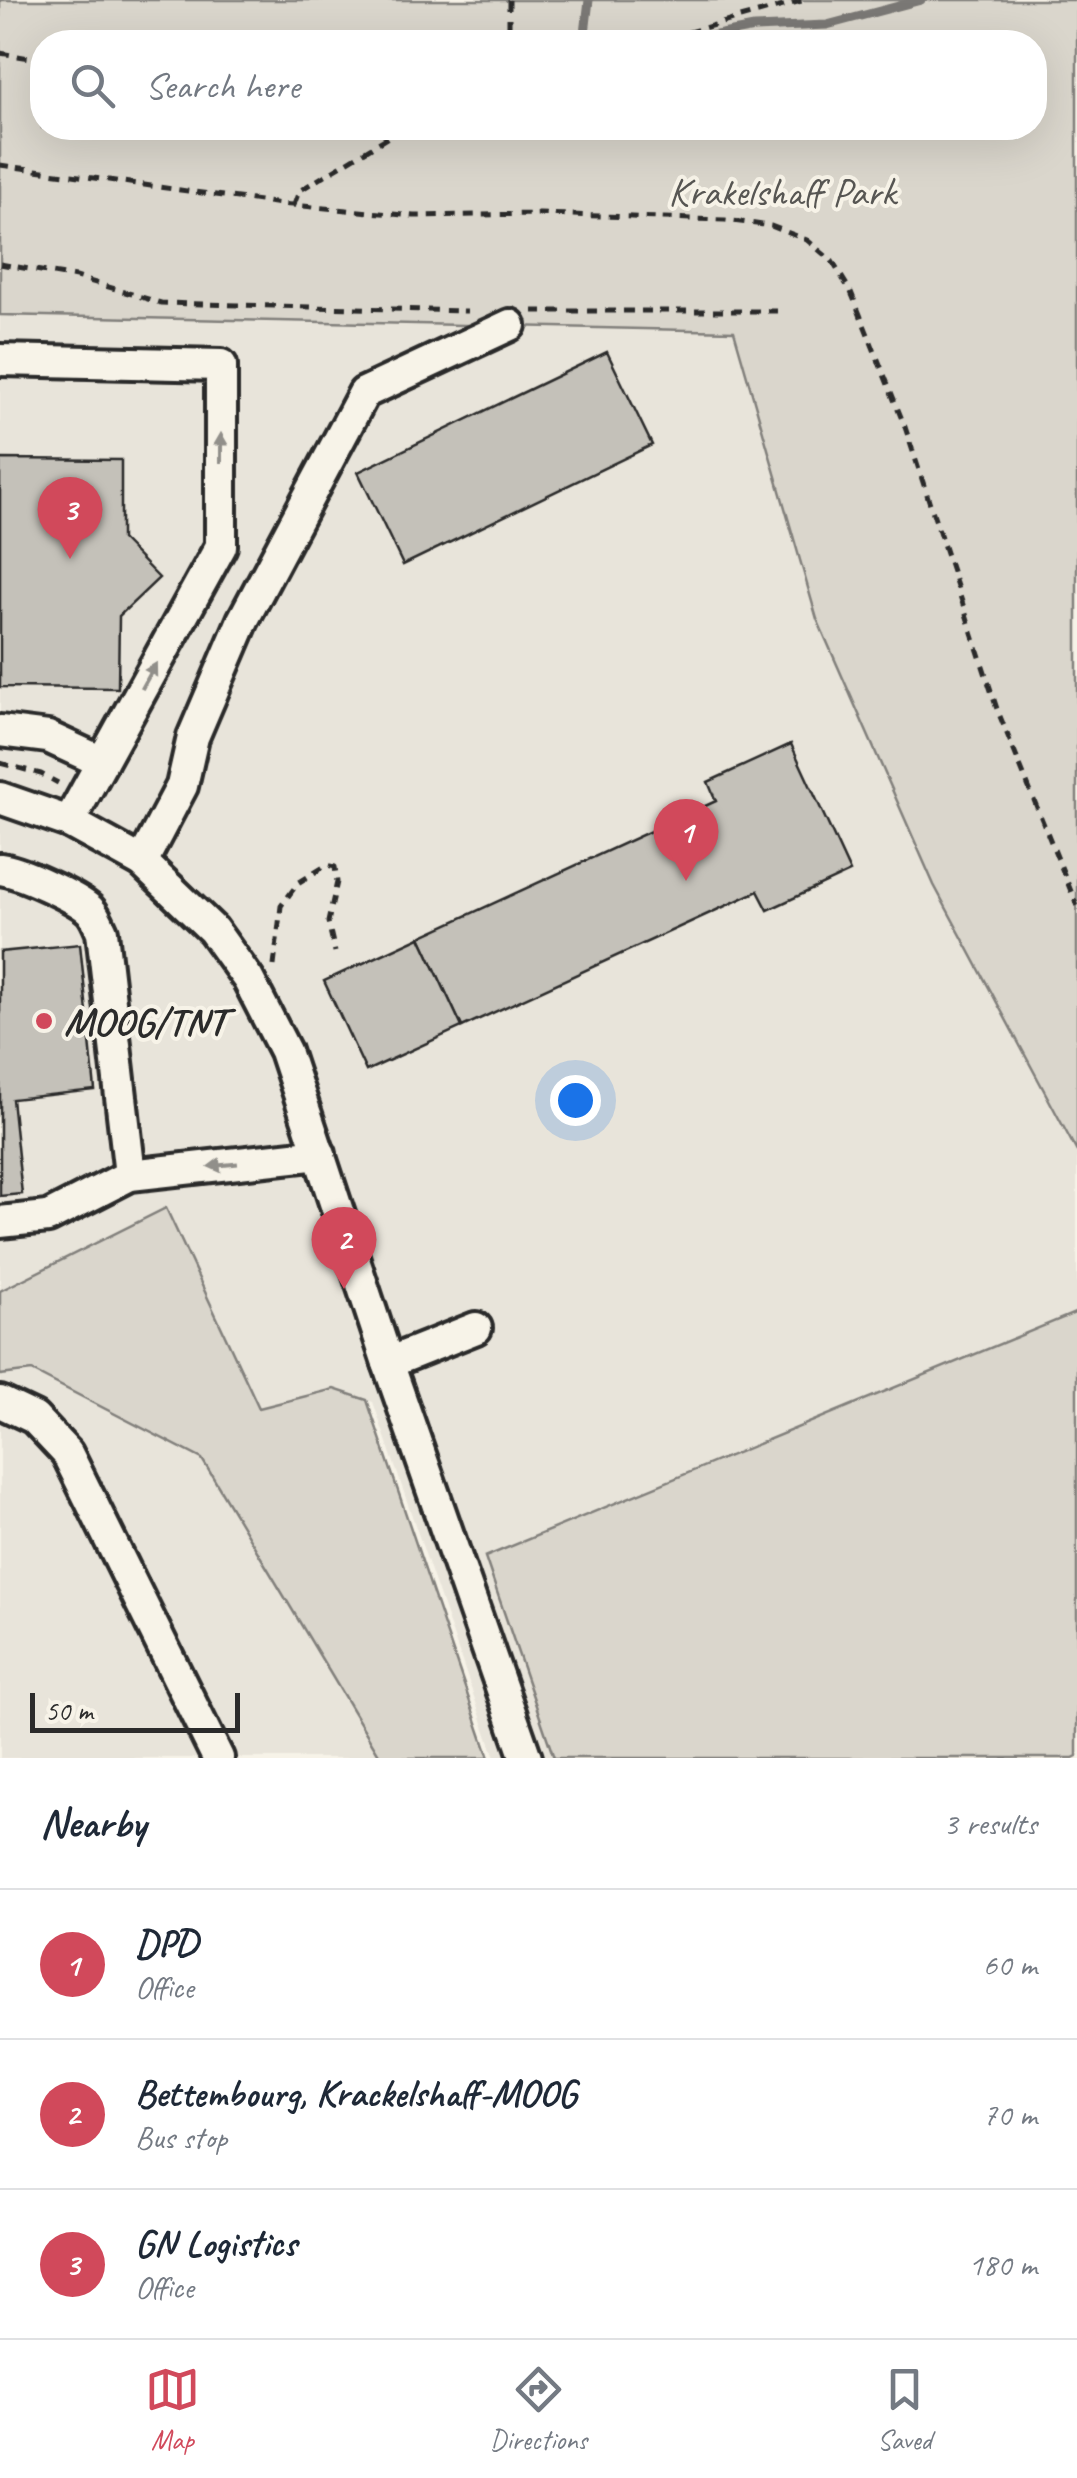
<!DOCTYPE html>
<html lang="en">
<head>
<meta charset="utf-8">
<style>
  :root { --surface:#fff; --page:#f2f2f3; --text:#1f2937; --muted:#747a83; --line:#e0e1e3; --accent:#d1495b }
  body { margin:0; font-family:Caveat,sans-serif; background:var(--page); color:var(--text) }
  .scale { position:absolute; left:30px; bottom:25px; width:210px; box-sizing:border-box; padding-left:10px; border:5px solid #2b2b2b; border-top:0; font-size:28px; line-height:35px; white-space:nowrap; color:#2b2b2b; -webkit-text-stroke:8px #f7f3e8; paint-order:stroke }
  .you { position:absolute; left:575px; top:1100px; width:35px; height:35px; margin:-25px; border:8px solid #fff; border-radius:50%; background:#1a73e8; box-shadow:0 0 0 15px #1a73e833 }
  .badge { display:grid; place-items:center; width:65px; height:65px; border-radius:50%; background:var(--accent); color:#fff; font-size:32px; font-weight:700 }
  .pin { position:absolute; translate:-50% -82px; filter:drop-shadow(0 2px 5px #0008) }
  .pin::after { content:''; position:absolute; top:52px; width:35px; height:30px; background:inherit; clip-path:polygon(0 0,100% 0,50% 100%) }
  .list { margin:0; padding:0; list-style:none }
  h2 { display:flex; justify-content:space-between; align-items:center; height:130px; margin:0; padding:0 40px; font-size:42px }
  h2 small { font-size:32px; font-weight:400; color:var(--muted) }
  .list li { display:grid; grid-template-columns:65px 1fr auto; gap:30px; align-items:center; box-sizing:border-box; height:150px; padding:0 40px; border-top:2px solid var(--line) }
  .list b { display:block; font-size:38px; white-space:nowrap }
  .list p { margin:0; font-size:32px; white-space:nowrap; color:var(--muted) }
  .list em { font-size:32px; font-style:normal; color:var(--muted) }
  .icon { flex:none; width:55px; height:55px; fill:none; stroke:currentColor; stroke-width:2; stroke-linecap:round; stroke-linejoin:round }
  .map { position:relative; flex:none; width:1077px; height:1758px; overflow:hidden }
  .search { position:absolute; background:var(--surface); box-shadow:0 10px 40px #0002; left:30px; right:30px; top:30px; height:110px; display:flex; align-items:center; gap:25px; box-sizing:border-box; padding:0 35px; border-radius:40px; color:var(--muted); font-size:38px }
  .sheet { height:580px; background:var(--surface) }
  nav { display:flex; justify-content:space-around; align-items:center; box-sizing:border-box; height:140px; border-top:2px solid var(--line); background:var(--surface); font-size:28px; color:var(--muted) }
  nav a { display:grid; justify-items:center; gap:5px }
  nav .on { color:var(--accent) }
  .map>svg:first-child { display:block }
  .built { fill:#e8e4da }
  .green { fill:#dad6cc; stroke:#82807c; stroke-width:2.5; fill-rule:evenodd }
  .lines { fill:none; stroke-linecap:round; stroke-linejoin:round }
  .stream { stroke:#7a7874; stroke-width:9 }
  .building { fill:#c4c1b9; stroke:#2b2b2b; stroke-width:2.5 }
  .minor-casing { stroke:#2b2b2b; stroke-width:38 }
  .path { stroke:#2b2b2b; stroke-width:5; stroke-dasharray:10 8; stroke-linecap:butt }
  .minor { stroke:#f7f3e8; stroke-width:30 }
  .oneway { fill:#918f8a }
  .poi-dot { fill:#d1495b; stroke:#f7f3e8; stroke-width:4 }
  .labels { text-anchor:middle; stroke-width:8; stroke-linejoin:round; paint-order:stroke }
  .park-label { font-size:40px; fill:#575653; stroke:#f7f3e8 }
  .poi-label { font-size:40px; font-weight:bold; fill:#2b2b2b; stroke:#f7f3e8; text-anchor:start }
</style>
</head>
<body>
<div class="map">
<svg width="1077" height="1758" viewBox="0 0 1077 1758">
  <rect width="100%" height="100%" fill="#f7f3e8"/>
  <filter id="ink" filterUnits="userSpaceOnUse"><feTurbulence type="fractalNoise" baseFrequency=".01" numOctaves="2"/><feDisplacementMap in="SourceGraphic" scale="20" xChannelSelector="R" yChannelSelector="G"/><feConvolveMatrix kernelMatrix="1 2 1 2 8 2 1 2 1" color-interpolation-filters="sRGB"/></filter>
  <g filter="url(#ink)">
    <g class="built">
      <path d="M 0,315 L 734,331 L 817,619 L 934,885 L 1077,1152 L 1077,1312 L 486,1557 L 554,1758 L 495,1758 L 373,1402 L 334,1389 L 259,1408 L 166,1208 L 0,1291 Z"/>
      <path d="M 32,1371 L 202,1459 L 381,1758 L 0,1758 L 0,1375 Z"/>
    </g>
    <g class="green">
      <path d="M 0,0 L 1077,0 L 1077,1152 L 934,885 L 817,619 L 734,331 L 0,315 ZM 42,42 L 1034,42 L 1034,128 L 42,128 Z"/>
      <path d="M 166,1208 L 259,1408 L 334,1389 L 367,1400 L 489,1758 L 381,1758 L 202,1459 L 32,1371 L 0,1375 L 0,1291 Z"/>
      <path d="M 1077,1312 L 1077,1756 L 1073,1758 L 554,1758 L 485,1557 Z"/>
    </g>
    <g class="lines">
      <g class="stream">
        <path d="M 584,42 L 589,0"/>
        <path d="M 679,42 L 754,28 L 827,25 L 921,0"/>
      </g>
    </g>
    <g class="building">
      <path d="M 607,352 L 652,445 L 403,565 L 358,472 Z"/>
      <path d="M 0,459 L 121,460 L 121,539 L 159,578 L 119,616 L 118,688 L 0,687 Z"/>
      <path d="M 791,744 L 850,872 L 768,910 L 758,891 L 462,1027 L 420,937 L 716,801 L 708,782 Z"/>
      <path d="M 420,937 L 462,1027 L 366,1071 L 324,981 Z"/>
      <path d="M 80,944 L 95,1090 L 12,1099 L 22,1194 L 0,1196 L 0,952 Z"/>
    </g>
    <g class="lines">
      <g class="minor-casing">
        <g id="minor">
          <path d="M 0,360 L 221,365 L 221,546 L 102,762"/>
          <path d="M 0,731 L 48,737 L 102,762 L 69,822"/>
          <path d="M 0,798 L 69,822 L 142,862 L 213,930 L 248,979 L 285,1051 L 388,1363 L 526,1758"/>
          <path d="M 142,862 L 182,786 L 193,737 L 243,620 L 364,393 L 510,325"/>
          <path d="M 0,869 C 19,871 76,897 90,910 C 95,915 99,925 102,932 L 130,1175"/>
          <path d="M 0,1222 L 48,1217 L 130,1175 L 320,1154"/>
          <path d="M 388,1363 L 476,1328"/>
          <path d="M 0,1402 L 34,1418 L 67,1453 L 218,1758"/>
        </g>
      </g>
      <g class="path">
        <path d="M 509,0 L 509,42"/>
        <path d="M 653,42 L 805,0"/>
        <path d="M 0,53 L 42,60"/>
        <path d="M 0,165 L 281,204 L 414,216 L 540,214 L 725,220 L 771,226 L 807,240 L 832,261 L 851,292 L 905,427 L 997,709 L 1077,906"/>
        <path d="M 294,205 L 299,191 L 403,128"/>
        <path d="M 0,264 L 76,277 L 161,303 L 467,311"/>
        <path d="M 533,311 L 785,311"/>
        <path d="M 0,763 L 41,774 L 58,783"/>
        <path d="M 274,966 L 281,906 L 298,883 L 327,865 L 335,867 L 337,882 L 328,922 L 335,952"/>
      </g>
      <use href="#minor" class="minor"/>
    </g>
    <defs><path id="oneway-solid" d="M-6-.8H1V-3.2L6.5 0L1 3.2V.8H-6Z" transform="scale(2.5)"/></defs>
    <g class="oneway">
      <use href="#oneway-solid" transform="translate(221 448) rotate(-90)"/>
      <use href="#oneway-solid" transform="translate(149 676) rotate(-61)"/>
      <use href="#oneway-solid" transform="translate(223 1165) rotate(174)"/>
    </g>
  </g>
  <circle class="poi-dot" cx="44" cy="1021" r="10"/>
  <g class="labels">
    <g class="park-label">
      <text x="782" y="205">Krakelshaff Park</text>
    </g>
    <g class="poi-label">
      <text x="64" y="1035">MOOG/TNT</text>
    </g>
  </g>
</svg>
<div class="scale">50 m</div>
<div class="you"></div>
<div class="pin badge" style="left:686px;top:881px">1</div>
<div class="pin badge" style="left:344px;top:1289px">2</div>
<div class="pin badge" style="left:70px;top:559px">3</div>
<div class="search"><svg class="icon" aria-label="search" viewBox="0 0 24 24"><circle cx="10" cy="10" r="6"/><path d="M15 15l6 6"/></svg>Search here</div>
</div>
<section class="sheet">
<h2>Nearby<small>3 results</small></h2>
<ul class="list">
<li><span class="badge">1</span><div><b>DPD</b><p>Office</p></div><em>60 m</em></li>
<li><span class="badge">2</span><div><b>Bettembourg, Krackelshaff-MOOG</b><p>Bus stop</p></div><em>70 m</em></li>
<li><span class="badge">3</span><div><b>GN Logistics</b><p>Office</p></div><em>180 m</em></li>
</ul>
</section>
<nav>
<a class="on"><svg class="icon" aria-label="map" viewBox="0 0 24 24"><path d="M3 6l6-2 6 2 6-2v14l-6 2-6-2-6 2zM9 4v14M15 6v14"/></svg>Map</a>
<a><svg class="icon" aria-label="directions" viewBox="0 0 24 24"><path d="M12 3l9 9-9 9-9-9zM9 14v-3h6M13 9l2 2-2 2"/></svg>Directions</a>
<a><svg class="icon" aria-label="saved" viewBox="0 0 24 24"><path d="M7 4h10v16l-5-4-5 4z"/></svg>Saved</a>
</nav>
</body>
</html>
